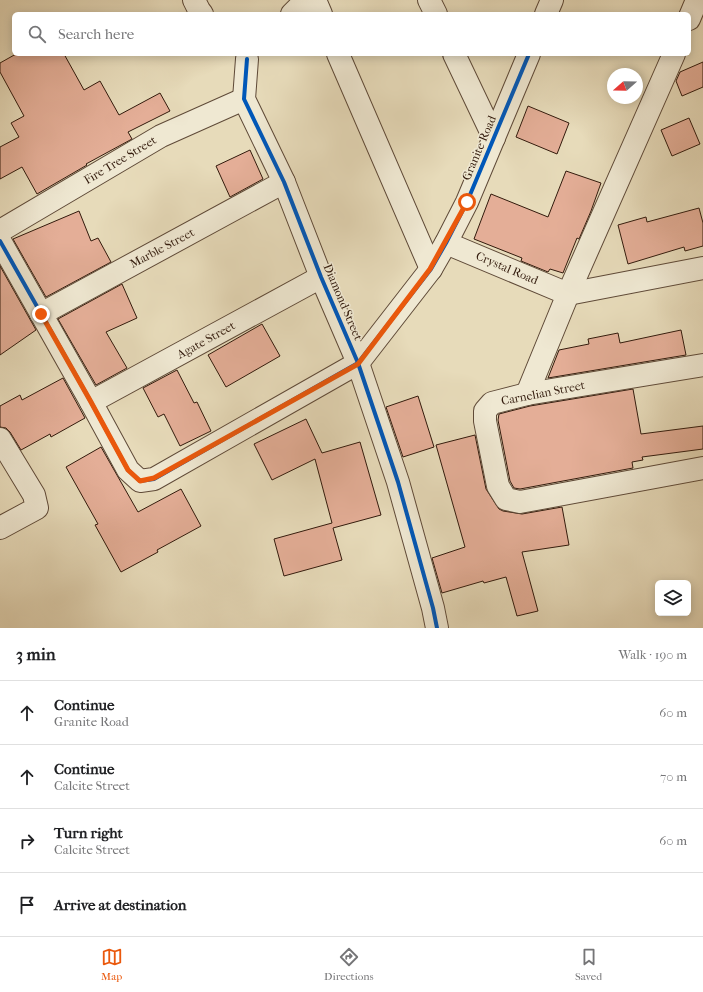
<!DOCTYPE html>
<html lang="en">
<head>
<meta charset="utf-8">
<style>
  :root { --surface:#fff; --page:#f2f2f2; --text:#202124; --muted:#757577; --line:#e0e0e0; --accent:#ea580c }
  body { margin:0; font-family:"IM FELL French Canon",serif; background:var(--page); color:var(--text) }
  .controls { position:absolute; right:12px; bottom:12px; display:grid; overflow:hidden; border-radius:6px; box-shadow:0 2px 10px #0003 }
  .controls button { width:36px; height:36px; display:grid; place-items:center; padding:0; border:0; border-bottom:1px solid var(--line); background:var(--surface); color:var(--text); font:20px sans-serif }
  .compass { position:absolute; left:607px; top:68px; width:36px; height:36px; border-radius:50%; background:var(--surface); box-shadow:0 2px 10px #0003; rotate:250deg }
  .stop { position:absolute; width:12px; height:12px; margin:-9px; border:3px solid #ea580c; border-radius:50%; background:#fff }
  .stop.end { background:#ea580c; border-color:#fff; box-shadow:0 1px 4px #0008 }
  .list { margin:0; padding:0; list-style:none }
  h2 { display:flex; justify-content:space-between; align-items:center; height:52px; margin:0; padding:0 16px; font-size:17px }
  h2 small { font-size:13px; font-weight:400; color:var(--muted) }
  .list li { display:grid; grid-template-columns:26px 1fr auto; gap:12px; align-items:center; box-sizing:border-box; height:64px; padding:0 16px; border-top:1px solid var(--line) }
  .list b { display:block; font-size:15px; white-space:nowrap }
  .list p { margin:0; font-size:13px; white-space:nowrap; color:var(--muted) }
  .list em { font-size:13px; font-style:normal; color:var(--muted) }
  .icon { flex:none; width:22px; height:22px; fill:none; stroke:currentColor; stroke-width:2; stroke-linecap:round; stroke-linejoin:round }
  .map { position:relative; flex:none; width:703px; height:628px; overflow:hidden }
  .search { position:absolute; background:var(--surface); box-shadow:0 2px 10px #0003; left:12px; right:12px; top:12px; height:44px; display:flex; align-items:center; gap:10px; box-sizing:border-box; padding:0 14px; border-radius:6px; color:var(--muted); font-size:15px }
  .sheet { height:308px; background:var(--surface) }
  nav { display:flex; justify-content:space-around; align-items:center; box-sizing:border-box; height:56px; border-top:1px solid var(--line); background:var(--surface); font-size:11px; color:var(--muted) }
  nav a { display:grid; justify-items:center; gap:2px }
  nav .on { color:var(--accent) }
  .map>svg:first-child { display:block }
  .building { fill:#e4ae97; stroke:#321a0c }
  .lines { fill:none; stroke-linecap:round; stroke-linejoin:round }
  .minor-casing { stroke:#5f4a38; stroke-width:24 }
  .minor { stroke:#efe8d2; stroke-width:22 }
  .cycleway-casing { stroke:#efe8d2; stroke-width:6 }
  .cycleway { stroke:#0057b8; stroke-width:4 }
  .route { stroke:#ea580c; stroke-width:5 }
  .labels { text-anchor:middle; stroke-width:3; stroke-linejoin:round; paint-order:stroke }
  .street-label { font-size:12px; fill:#321a0c; stroke:#efe8d2 }
</style>
</head>
<body>
<div class="map">
<svg width="703" height="628" viewBox="0 0 703 628">
  <rect width="100%" height="100%" fill="#e7dbba"/>
  <filter id="stains"><feTurbulence type="fractalNoise" baseFrequency=".005" numOctaves="4"/><feColorMatrix values="0 0 0 0 .2 0 0 0 0 .09 0 0 0 0 .02 0 0 0 .5 -.17"/></filter>
  <radialGradient id="worn" r=".72"><stop offset=".6" stop-color="#630" stop-opacity="0"/><stop offset="1" stop-color="#630" stop-opacity=".3"/></radialGradient>
  <g class="building">
    <path d="M 16,54 L 64,54 L 84,90 L 100,81 L 119,115 L 160,93 L 170,111 L 128,132 L 132,139 L 86,164 L 87,165 L 37,194 L 22,167 L 0,179 L 0,147 L 19,137 L 11,123 L 24,116 L 0,72 L 0,63 Z"/>
    <path d="M 703,62 L 703,87 L 682,96 L 676,81 L 680,72 Z"/>
    <path d="M 528,106 L 569,123 L 557,154 L 516,137 Z"/>
    <path d="M 689,118 L 700,144 L 672,156 L 661,130 Z"/>
    <path d="M 250,150 L 263,179 L 230,197 L 216,166 Z"/>
    <path d="M 566,171 L 601,183 L 591,211 L 579,239 L 577,238 L 563,273 L 550,269 L 548,272 L 521,261 L 522,258 L 474,239 L 491,194 L 548,217 Z"/>
    <path d="M 699,208 L 703,223 L 703,246 L 685,251 L 684,247 L 628,264 L 618,225 L 646,217 L 647,222 Z"/>
    <path d="M 79,211 L 91,241 L 98,238 L 111,262 L 46,297 L 13,239 Z"/>
    <path d="M 0,266 L 36,330 L 0,355 Z"/>
    <path d="M 122,284 L 137,318 L 106,332 L 127,368 L 96,385 L 58,319 Z"/>
    <path d="M 262,324 L 280,356 L 226,387 L 208,355 Z"/>
    <path d="M 681,330 L 686,355 L 548,378 L 559,350 L 589,344 L 588,339 L 618,333 L 620,343 Z"/>
    <path d="M 177,370 L 194,403 L 197,402 L 211,431 L 180,446 L 164,414 L 158,417 L 143,388 Z"/>
    <path d="M 63,378 L 85,418 L 51,437 L 50,434 L 21,450 L 10,432 L 6,428 L 0,427 L 0,406 L 20,395 L 22,400 Z"/>
    <path d="M 633,389 L 641,434 L 703,426 L 703,449 L 642,457 L 643,460 L 632,462 L 633,468 L 520,489 L 514,488 L 510,481 L 498,420 L 499,414 L 530,406 Z"/>
    <path d="M 418,396 L 434,447 L 403,457 L 386,407 Z"/>
    <path d="M 306,419 L 322,453 L 360,442 L 381,515 L 333,528 L 342,560 L 284,576 L 274,539 L 332,523 L 315,459 L 272,480 L 254,444 Z"/>
    <path d="M 475,435 L 486,489 L 499,509 L 503,511 L 522,514 L 562,507 L 569,545 L 522,552 L 538,611 L 517,616 L 506,577 L 484,583 L 483,581 L 442,593 L 432,558 L 465,547 L 436,445 Z"/>
    <path d="M 101,447 L 138,512 L 181,489 L 201,526 L 157,550 L 158,552 L 121,572 L 95,525 L 98,524 L 66,467 Z"/>
  </g>
  <g class="lines">
    <g class="minor-casing">
      <g id="minor">
        <path d="M 194,0 L 199,10 L 202,14"/>
        <path d="M 315,0 L 321,14"/>
        <path d="M 429,0 L 436,14"/>
        <path d="M 292,14 L 306,0"/>
        <path d="M 546,14 L 552,0"/>
        <path d="M 689,19 L 697,0"/>
        <path d="M 338,54 L 431,269"/>
        <path d="M 454,54 L 494,138"/>
        <path d="M 247,59 L 244,99 L 284,182 L 321,277 L 358,363 L 398,482 L 433,608 L 437,628"/>
        <path d="M 0,231 L 161,136 L 244,99"/>
        <path d="M 0,241 L 91,402 L 128,470 L 140,481 L 154,479 L 358,363 L 431,269 L 446,243 L 467,202 L 529,54"/>
        <path d="M 446,243 L 568,294"/>
        <path d="M 568,294 L 703,268"/>
        <path d="M 41,314 L 284,182"/>
        <path d="M 703,365 L 527,394 L 492,403 L 485,411 L 485,421 L 498,486 L 506,499 L 520,502 L 703,468"/>
        <path d="M 527,394 L 568,294 L 674,54"/>
        <path d="M 91,402 L 321,277"/>
        <path d="M 0,439 L 34,495 L 37,508 L 0,528"/>
      </g>
    </g>
    <use href="#minor" class="minor"/>
    <g class="cycleway-casing">
      <g id="cycleway">
        <path d="M 247,59 L 244,99 L 284,182 L 321,277 L 358,363 L 398,482 L 433,608 L 437,628"/>
        <path d="M 0,241 L 91,402 L 128,470 L 140,481 L 154,479 L 358,363 L 431,269 L 446,243 L 467,202 L 529,54"/>
      </g>
    </g>
    <use href="#cycleway" class="cycleway"/>
  </g>
  <g class="lines">
    <path class="route" d="M 41,314 L 91,402 L 128,470 L 140,481 L 154,478 L 358,364 L 430,269 L 467,202"/>
  </g>
  <g class="labels">
    <g class="street-label">
      <text transform="translate(479 148) rotate(-67)" y="4">Granite Road</text>
      <text transform="translate(120 160) rotate(-31)" y="4">Fire Tree Street</text>
      <text transform="translate(162 248) rotate(-28)" y="4">Marble Street</text>
      <text transform="translate(507 268) rotate(23)" y="4">Crystal Road</text>
      <text transform="translate(343 302) rotate(67)" y="4">Diamond Street</text>
      <text transform="translate(206 340) rotate(-29)" y="4">Agate Street</text>
      <text transform="translate(543 393) rotate(-11)" y="4">Carnelian Street</text>
    </g>
  </g>
  <rect width="100%" height="100%" filter="url(#stains)"/>
  <rect width="100%" height="100%" fill="url(#worn)"/>
</svg>
<div class="controls">
<button><svg class="icon" aria-label="layers" viewBox="0 0 24 24"><path d="M12 4l9 5-9 5-9-5zM3 14l9 5 9-5"/></svg></button>
</div>
<svg class="compass" viewBox="-18 -18 36 36"><path d="M0-13l5 13h-10z" fill="#e53935"/><path d="M0 13l5-13h-10z" fill="#757577"/></svg>
<div class="stop" style="left:467px;top:202px"></div>
<div class="stop end" style="left:41px;top:314px"></div>
<div class="search"><svg class="icon" aria-label="search" viewBox="0 0 24 24"><circle cx="10" cy="10" r="6"/><path d="M15 15l6 6"/></svg>Search here</div>
</div>
<section class="sheet">
<h2>3 min<small>Walk · 190 m</small></h2>
<ul class="list">
<li><svg class="icon" aria-label="ahead" viewBox="0 0 24 24"><path d="M12 20V5M6 11l6-6 6 6"/></svg><div><b>Continue</b><p>Granite Road</p></div><em>60 m</em></li>
<li><svg class="icon" aria-label="ahead" viewBox="0 0 24 24"><path d="M12 20V5M6 11l6-6 6 6"/></svg><div><b>Continue</b><p>Calcite Street</p></div><em>70 m</em></li>
<li><svg class="icon" aria-label="right" viewBox="0 0 24 24"><path d="M7 20v-9h11M14 6l5 5-5 5"/></svg><div><b>Turn right</b><p>Calcite Street</p></div><em>60 m</em></li>
<li><svg class="icon" aria-label="arrive" viewBox="0 0 24 24"><path d="M6 21V4h12l-3 4 3 4H6"/></svg><div><b>Arrive at destination</b></div></li>
</ul>
</section>
<nav>
<a class="on"><svg class="icon" aria-label="map" viewBox="0 0 24 24"><path d="M3 6l6-2 6 2 6-2v14l-6 2-6-2-6 2zM9 4v14M15 6v14"/></svg>Map</a>
<a><svg class="icon" aria-label="directions" viewBox="0 0 24 24"><path d="M12 3l9 9-9 9-9-9zM9 14v-3h6M13 9l2 2-2 2"/></svg>Directions</a>
<a><svg class="icon" aria-label="saved" viewBox="0 0 24 24"><path d="M7 4h10v16l-5-4-5 4z"/></svg>Saved</a>
</nav>
</body>
</html>
